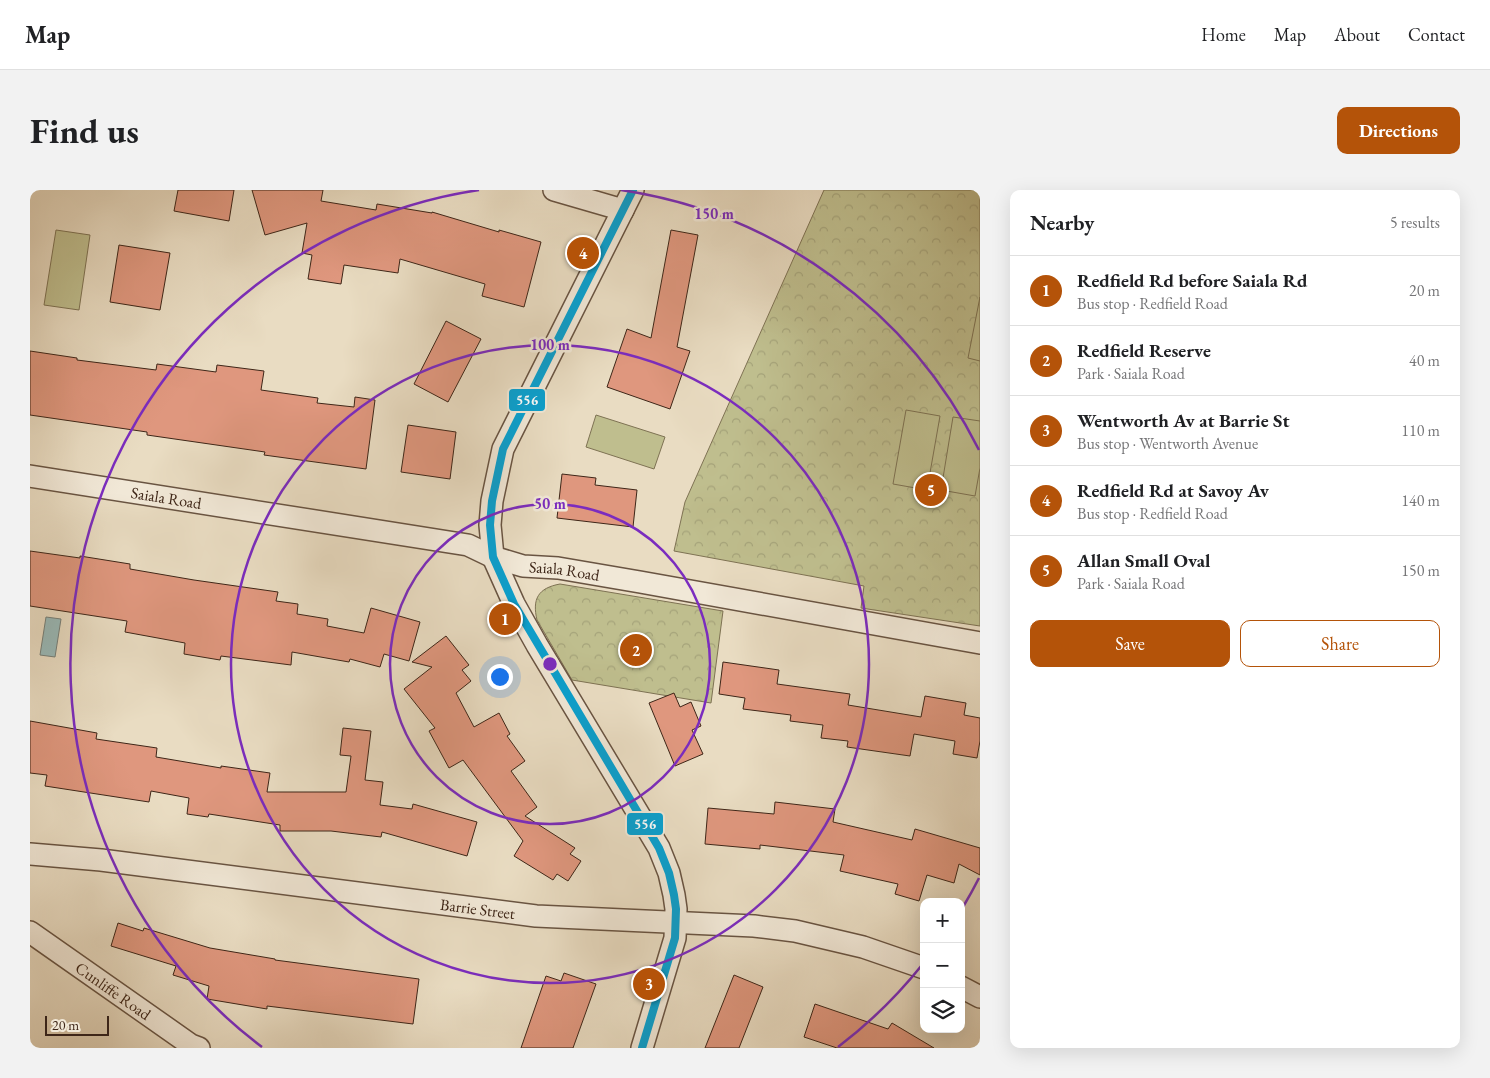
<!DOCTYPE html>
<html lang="en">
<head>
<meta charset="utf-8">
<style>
  :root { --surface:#fff; --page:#f2f2f2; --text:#202124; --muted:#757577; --line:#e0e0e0; --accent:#b45309 }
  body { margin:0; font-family:"EB Garamond",serif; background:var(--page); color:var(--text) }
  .controls { position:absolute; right:15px; bottom:15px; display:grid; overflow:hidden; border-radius:10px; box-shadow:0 5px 20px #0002 }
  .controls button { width:45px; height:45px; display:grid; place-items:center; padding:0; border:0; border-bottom:1px solid var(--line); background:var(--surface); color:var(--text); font:25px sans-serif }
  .scale { position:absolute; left:15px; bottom:12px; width:64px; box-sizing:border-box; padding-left:5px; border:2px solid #3e2618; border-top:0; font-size:14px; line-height:18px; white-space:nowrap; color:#3e2618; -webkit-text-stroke:4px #f1e8d7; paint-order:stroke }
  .you { position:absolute; left:469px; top:486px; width:18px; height:18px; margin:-12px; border:4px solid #fff; border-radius:50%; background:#1a73e8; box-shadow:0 0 0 8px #1a73e833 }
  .badge { display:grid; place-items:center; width:32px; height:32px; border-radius:50%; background:var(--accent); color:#fff; font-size:16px; font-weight:700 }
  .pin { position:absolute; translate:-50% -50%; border:2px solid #fff; box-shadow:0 1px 5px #0006 }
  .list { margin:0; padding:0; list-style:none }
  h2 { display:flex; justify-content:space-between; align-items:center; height:65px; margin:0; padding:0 20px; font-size:21px }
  h2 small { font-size:16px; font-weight:400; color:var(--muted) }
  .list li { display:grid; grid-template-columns:32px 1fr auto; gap:15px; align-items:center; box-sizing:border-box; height:70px; padding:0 20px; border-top:1px solid var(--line) }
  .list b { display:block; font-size:19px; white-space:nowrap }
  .list p { margin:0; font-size:16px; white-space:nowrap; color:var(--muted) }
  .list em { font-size:16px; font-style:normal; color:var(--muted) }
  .actions { display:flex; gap:10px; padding:15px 20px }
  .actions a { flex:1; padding:11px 0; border:1px solid var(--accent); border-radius:10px; text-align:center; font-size:18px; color:var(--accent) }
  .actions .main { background:var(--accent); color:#fff }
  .icon { flex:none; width:28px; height:28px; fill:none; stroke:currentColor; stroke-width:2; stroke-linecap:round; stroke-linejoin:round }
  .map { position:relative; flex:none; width:950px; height:858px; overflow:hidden; border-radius:10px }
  header { display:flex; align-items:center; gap:30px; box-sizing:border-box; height:70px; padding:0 25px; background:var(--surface); border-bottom:1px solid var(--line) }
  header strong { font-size:24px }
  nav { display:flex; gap:28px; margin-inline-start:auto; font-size:18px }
  .intro { display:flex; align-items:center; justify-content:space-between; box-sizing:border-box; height:120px; padding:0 30px }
  h1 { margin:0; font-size:35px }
  .button { padding:12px 22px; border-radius:10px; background:var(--accent); color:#fff; font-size:18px; font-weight:700 }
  main { display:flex; gap:30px; padding:0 30px }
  aside { flex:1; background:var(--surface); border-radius:10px; box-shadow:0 5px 20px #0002 }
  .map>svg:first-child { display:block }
  .forest { fill:url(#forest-crowns); stroke:#7e7253 }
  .pitch { fill:#bfbe8e; stroke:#7e7253 }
  .water { fill:#99bab9; stroke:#757f79 }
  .building { fill:#df977e; stroke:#3e2618 }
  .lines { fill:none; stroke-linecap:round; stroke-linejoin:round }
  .street-casing { stroke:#695442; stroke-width:24 }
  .street { stroke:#f1e8d7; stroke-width:21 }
  .bus-1-casing { stroke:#f1e8d7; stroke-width:11 }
  .bus-1 { stroke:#09a0cf; stroke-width:8 }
  .ring { fill:none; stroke:#7b2cbf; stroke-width:2.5 }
  .labels { text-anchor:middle; stroke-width:5; stroke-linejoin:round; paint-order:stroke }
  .street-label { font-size:16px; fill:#3e2618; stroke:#f1e8d7 }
  .centre { fill:#7b2cbf; stroke:#f1e8d7; stroke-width:2.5 }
  .ring-label { font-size:15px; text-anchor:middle; font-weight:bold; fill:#7b2cbf; stroke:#f1e8d7; stroke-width:5; stroke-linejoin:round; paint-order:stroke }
  .line-badge { stroke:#f1e8d7; stroke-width:2 }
  .badge-label { font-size:14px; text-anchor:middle; font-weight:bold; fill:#fff }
</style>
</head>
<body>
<header>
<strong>Map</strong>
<nav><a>Home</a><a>Map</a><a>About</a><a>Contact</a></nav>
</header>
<div class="intro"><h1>Find us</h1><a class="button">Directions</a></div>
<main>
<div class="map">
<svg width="950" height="858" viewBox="0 0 950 858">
  <defs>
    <pattern id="forest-crowns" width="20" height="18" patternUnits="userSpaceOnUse" patternTransform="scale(1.25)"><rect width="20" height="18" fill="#bfbe8e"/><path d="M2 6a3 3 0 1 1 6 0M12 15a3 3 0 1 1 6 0" fill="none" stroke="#a5a37a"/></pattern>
  </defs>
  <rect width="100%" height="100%" fill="#e9dcc2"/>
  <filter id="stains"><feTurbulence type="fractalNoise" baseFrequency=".004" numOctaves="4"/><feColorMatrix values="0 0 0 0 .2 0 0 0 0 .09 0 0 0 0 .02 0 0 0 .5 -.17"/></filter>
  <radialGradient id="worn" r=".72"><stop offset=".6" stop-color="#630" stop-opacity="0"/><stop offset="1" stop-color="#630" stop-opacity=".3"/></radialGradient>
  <g class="forest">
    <path d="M 794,0 L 950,0 L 950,436 L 831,418 L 834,396 L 644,361 L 655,312 Z"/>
    <path d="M 530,394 L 693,421 L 681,513 L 542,490 L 507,430 C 502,409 508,398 530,394 Z"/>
  </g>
  <g class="pitch">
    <path d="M 26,40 L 60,45 L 49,120 L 14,115 Z"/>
    <path d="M 950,107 L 950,171 L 938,168 Z"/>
    <path d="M 876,220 L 910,226 L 897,300 L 863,294 Z"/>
    <path d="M 566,225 L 635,247 L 624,279 L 556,257 Z"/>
    <path d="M 923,227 L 950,231 L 950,278 L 945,306 L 911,300 Z"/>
  </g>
  <path class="water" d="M 16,427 L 31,429 L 25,467 L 10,465 Z"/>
  <g class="building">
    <path d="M 148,0 L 204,0 L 199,31 L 144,21 Z"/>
    <path d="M 222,0 L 293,0 L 291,11 L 346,20 L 347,14 L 402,23 L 402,22 L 469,42 L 469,40 L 511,52 L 494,117 L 452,106 L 455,94 L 370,69 L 368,83 L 314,75 L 311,94 L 278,89 L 282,65 L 272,63 L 277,33 L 235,45 Z"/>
    <path d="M 641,40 L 668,45 L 647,157 L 660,161 L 640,219 L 577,197 L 597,139 L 621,148 Z"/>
    <path d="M 89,55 L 140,63 L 130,120 L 80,112 Z"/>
    <path d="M 416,131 L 451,149 L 418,212 L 384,194 Z"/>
    <path d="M 0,161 L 47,168 L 47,170 L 126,180 L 127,174 L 186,182 L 187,175 L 234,181 L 231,200 L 288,208 L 287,213 L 324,217 L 325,207 L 345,210 L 336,279 L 234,265 L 235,262 L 117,245 L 117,242 L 0,225 Z"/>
    <path d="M 378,235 L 426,242 L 420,289 L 371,282 Z"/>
    <path d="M 532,284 L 566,288 L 565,295 L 607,300 L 603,337 L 527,328 Z"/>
    <path d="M 0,361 L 50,368 L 50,366 L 100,374 L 100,379 L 164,390 L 248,402 L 246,411 L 268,414 L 267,424 L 298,429 L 297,436 L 334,443 L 341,418 L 390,432 L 379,471 L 354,464 L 350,477 L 320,469 L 319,472 L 262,462 L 261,475 L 191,466 L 190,470 L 154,464 L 155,453 L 95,442 L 97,431 L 0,416 Z"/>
    <path d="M 416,446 L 439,475 L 432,480 L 441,491 L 426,503 L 444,537 L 469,523 L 480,544 L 477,546 L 495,571 L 481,581 L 507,617 L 495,626 L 545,658 L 540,664 L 551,671 L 538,691 L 527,684 L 523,690 L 484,666 L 493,651 L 433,570 L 419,578 L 399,541 L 405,538 L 374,499 L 402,477 L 382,472 Z"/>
    <path d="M 693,472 L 749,480 L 747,494 L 820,504 L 818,515 L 891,527 L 895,506 L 936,513 L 934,525 L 950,528 L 950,551 L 947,568 L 923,564 L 925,551 L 884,544 L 880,566 L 817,557 L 818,551 L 791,548 L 793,535 L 760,531 L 761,525 L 713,519 L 715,508 L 689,504 Z"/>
    <path d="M 644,503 L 650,517 L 661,512 L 671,536 L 662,540 L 673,564 L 645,576 L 619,513 Z"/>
    <path d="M 0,531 L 67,543 L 66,549 L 127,558 L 126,567 L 191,578 L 191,576 L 240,583 L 237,602 L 316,602 L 321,566 L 310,565 L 313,538 L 341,541 L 335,590 L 353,592 L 350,615 L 382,619 L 383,614 L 447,632 L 437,666 L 352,642 L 351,647 L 301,641 L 250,641 L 250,635 L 179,624 L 178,627 L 157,624 L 159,608 L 121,601 L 119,612 L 15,596 L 17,585 L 0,583 Z"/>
    <path d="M 745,612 L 805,619 L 803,632 L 882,650 L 885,639 L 950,658 L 950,685 L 929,674 L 924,693 L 897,685 L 889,711 L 865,704 L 868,694 L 810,681 L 814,665 L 730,655 L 730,659 L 675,654 L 678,618 L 744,624 Z"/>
    <path d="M 88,733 L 113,741 L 114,738 L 180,758 L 245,769 L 245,770 L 389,789 L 383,834 L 237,816 L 237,819 L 177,809 L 179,796 L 143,785 L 146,776 L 81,756 Z"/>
    <path d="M 534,783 L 566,794 L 543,858 L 491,858 L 516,786 L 531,791 Z"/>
    <path d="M 704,785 L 733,797 L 709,858 L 675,858 Z"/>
    <path d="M 785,814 L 858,839 L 862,833 L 904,858 L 807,858 L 774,847 Z"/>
  </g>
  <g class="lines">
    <g class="street-casing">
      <g id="street">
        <path d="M 524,0 L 593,20"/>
        <path d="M 603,0 L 473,259 L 462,311 L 460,335 L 463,367 L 484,414 L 507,455 L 629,658 L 639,683 L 644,705 L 646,719 L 645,748 L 612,858"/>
        <path id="s1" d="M 0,286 L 438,355 L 463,367 L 493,376 L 528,378 L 610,392 L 950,453"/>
        <path id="s2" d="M 0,664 L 71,670 L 506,726 L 724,736 L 765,741 L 833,757 L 894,778"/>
        <path id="s3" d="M 0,742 L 161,855 L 169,858"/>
        <path d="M 931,797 L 950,807"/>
      </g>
    </g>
    <use href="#street" class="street"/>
    <g class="bus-1-casing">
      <path id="bus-1" d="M 603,0 L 473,259 L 462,311 L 460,335 L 463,367 L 484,414 L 629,658 L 639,683 L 644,705 L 646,719 L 645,748 L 612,858"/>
    </g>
    <use href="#bus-1" class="bus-1"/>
  </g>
  <g class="ring">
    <circle cx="520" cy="474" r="160"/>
    <circle cx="520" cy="474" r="319"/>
    <path d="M949 688A479 479 0 0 1 933 717M892 775A479 479 0 0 1 808 857M232 857A479 479 0 0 1 449 0M591 0A479 479 0 0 1 949 260"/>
  </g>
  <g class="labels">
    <g class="street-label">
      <text dy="6" stroke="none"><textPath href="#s1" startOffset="138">Saiala Road</textPath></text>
      <text dy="6" stroke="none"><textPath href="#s1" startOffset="544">Saiala Road</textPath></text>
      <text dy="6" stroke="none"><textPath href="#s2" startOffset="451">Barrie Street</textPath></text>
      <text dy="6" stroke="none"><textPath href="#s3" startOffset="102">Cunliffe Road</textPath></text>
    </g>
  </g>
  <circle cx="520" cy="474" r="8" class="centre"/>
  <g class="ring-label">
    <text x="684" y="29">150 m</text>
    <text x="520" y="160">100 m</text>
    <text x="520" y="319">50 m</text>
  </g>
  <g class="line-badge">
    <rect x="478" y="198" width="38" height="24" rx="5" fill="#09a0cf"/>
    <rect x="596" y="622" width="38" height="24" rx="5" fill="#09a0cf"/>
  </g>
  <g class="badge-label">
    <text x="497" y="215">556</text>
    <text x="615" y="639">556</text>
  </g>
  <rect width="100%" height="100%" filter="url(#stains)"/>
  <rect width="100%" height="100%" fill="url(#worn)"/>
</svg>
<div class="controls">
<button>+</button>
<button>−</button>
<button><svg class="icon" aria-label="layers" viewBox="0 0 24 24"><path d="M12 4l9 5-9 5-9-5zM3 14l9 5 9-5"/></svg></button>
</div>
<div class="scale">20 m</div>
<div class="you"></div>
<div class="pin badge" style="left:475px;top:429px">1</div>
<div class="pin badge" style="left:606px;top:460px">2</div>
<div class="pin badge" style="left:619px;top:794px">3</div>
<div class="pin badge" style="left:553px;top:63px">4</div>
<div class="pin badge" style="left:901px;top:300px">5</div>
</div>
<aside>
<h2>Nearby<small>5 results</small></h2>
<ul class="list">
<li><span class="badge">1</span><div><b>Redfield Rd before Saiala Rd</b><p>Bus stop · Redfield Road</p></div><em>20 m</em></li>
<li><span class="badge">2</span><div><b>Redfield Reserve</b><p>Park · Saiala Road</p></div><em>40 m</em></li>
<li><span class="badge">3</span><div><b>Wentworth Av at Barrie St</b><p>Bus stop · Wentworth Avenue</p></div><em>110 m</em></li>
<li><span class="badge">4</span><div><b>Redfield Rd at Savoy Av</b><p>Bus stop · Redfield Road</p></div><em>140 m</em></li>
<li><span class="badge">5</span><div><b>Allan Small Oval</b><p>Park · Saiala Road</p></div><em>150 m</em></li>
</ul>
<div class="actions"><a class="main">Save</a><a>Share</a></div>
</aside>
</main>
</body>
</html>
